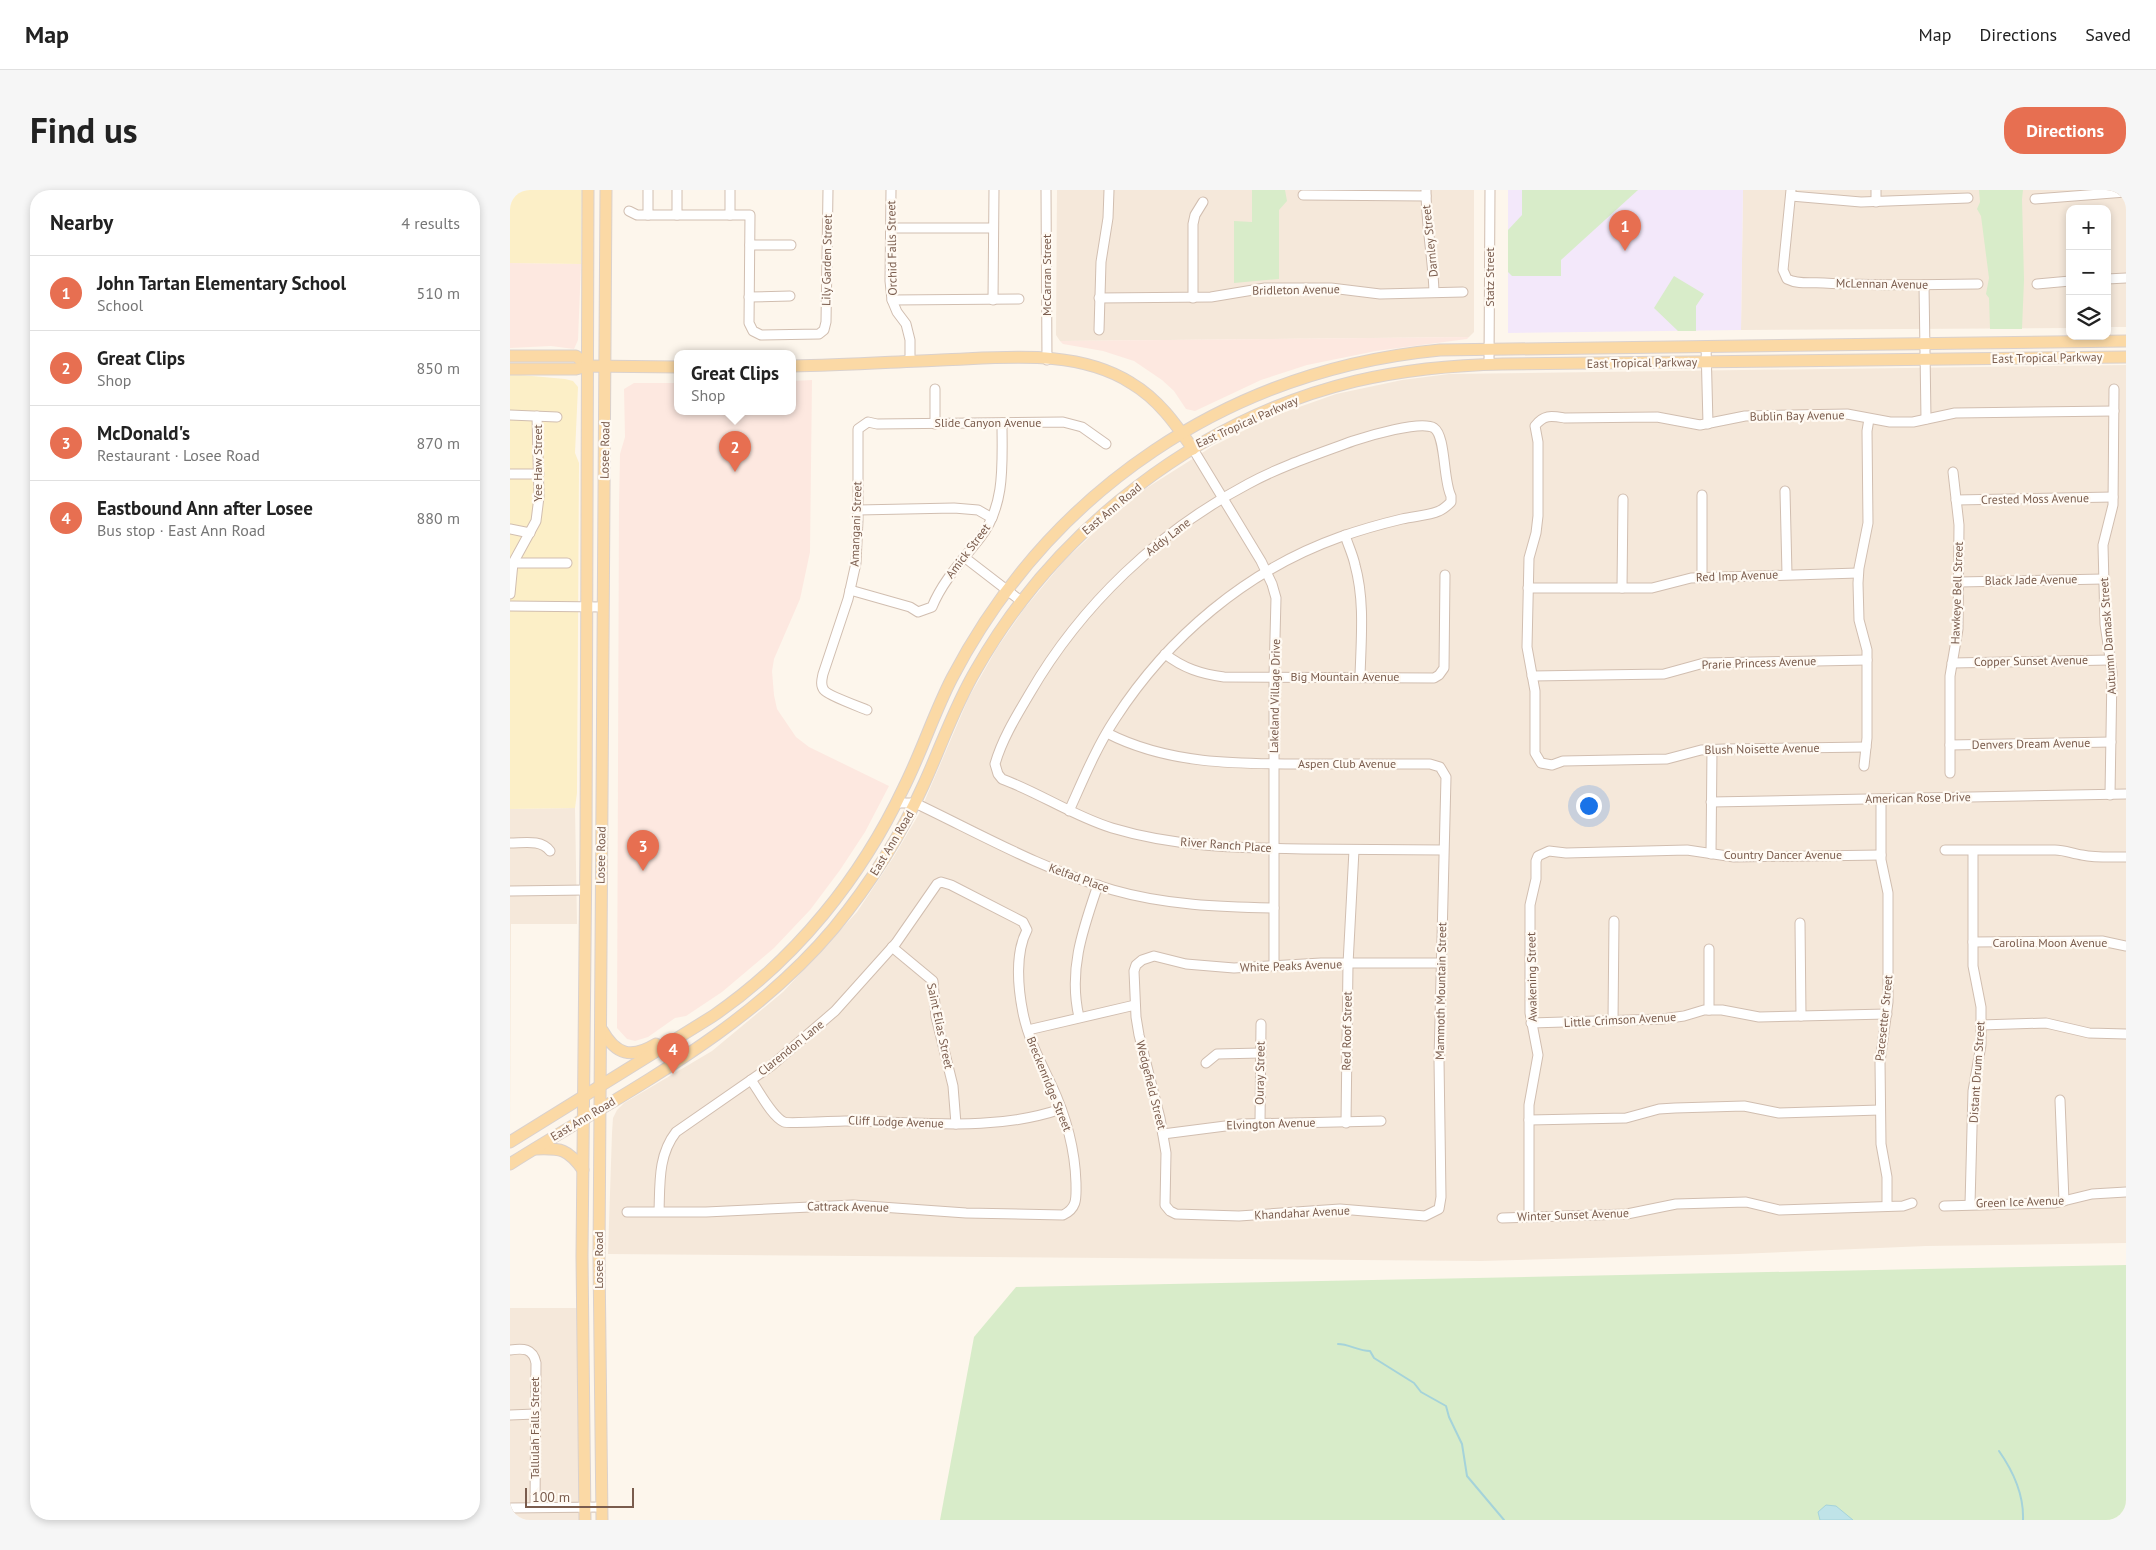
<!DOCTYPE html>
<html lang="en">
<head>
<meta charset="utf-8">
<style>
  :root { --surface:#fff; --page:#f6f6f6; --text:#222; --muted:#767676; --line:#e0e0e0; --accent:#e76f51 }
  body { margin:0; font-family:"PT Sans",sans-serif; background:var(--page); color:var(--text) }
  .controls { position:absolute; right:15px; top:15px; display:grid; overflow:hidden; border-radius:10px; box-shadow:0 2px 8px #0003 }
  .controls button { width:45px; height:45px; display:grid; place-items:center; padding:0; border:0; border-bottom:1px solid var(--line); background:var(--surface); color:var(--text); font:25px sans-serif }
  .scale { position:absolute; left:15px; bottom:12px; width:109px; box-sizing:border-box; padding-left:5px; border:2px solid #7a5c4d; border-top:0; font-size:14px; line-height:18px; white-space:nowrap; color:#7a5c4d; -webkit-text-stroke:4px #fffaf3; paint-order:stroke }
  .you { position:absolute; left:1078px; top:615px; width:18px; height:18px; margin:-12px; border:4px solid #fff; border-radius:50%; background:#1a73e8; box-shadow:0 0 0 8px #1a73e833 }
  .badge { display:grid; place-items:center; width:32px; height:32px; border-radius:50%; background:var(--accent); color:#fff; font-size:16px; font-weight:700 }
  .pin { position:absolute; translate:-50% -41px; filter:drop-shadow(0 1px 2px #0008) }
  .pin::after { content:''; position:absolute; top:26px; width:18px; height:15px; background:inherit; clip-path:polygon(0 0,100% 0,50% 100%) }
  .popup { position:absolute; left:164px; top:160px; width:122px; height:65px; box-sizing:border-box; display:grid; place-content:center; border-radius:10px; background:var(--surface); filter:drop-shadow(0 1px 4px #0005); font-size:16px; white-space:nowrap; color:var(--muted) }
  .popup b { font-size:19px; color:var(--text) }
  .popup::after { content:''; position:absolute; left:50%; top:100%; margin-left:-10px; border:10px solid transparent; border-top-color:var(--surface) }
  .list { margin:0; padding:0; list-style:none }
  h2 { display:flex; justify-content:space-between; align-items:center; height:65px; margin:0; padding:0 20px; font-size:21px }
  h2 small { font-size:16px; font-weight:400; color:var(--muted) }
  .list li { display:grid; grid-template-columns:32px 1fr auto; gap:15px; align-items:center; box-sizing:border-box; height:75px; padding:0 20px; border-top:1px solid var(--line) }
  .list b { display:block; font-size:19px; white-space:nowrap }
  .list p { margin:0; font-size:16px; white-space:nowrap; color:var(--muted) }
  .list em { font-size:16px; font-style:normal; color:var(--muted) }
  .icon { flex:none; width:28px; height:28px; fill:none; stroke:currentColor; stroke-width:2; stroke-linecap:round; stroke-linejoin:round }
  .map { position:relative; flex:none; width:1616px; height:1330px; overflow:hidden; border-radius:20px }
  header { display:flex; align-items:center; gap:30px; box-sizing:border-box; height:70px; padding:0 25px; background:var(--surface); border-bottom:1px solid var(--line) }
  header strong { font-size:24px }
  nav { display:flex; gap:28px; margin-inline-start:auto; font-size:18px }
  .intro { display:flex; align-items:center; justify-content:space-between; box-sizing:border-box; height:120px; padding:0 30px }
  h1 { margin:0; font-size:35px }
  .button { padding:12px 22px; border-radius:20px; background:var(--accent); color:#fff; font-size:18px; font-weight:700 }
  main { display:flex; gap:30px; padding:0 30px }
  aside { flex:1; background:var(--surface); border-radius:20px; box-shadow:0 2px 8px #0003 }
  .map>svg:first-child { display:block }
  .residential { fill:#f5e8da }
  .commercial { fill:#fde8e0 }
  .education { fill:#f3e8fa }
  .green { fill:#d8ecc9 }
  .sand { fill:#fcefc7 }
  .water { fill:#bfe3e8; stroke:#a5d3da }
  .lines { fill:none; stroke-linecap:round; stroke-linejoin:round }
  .stream { stroke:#a5d3da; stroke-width:2 }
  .minor-casing { stroke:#d1beb0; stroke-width:11 }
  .major-casing { stroke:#dad1cd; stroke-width:13 }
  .minor { stroke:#fff; stroke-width:9 }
  .major { stroke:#fbd9a5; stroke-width:11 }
  .labels { text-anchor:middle; stroke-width:4.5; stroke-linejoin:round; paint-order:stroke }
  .street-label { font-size:12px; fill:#7a5c4d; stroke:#fffaf3 }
</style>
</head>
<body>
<header>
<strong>Map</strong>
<nav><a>Map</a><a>Directions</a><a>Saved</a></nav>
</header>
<div class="intro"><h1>Find us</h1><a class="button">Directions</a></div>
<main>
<aside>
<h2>Nearby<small>4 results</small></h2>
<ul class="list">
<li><span class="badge">1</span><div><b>John Tartan Elementary School</b><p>School</p></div><em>510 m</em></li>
<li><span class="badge">2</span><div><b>Great Clips</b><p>Shop</p></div><em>850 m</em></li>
<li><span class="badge">3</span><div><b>McDonald's</b><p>Restaurant · Losee Road</p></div><em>870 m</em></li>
<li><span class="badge">4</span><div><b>Eastbound Ann after Losee</b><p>Bus stop · East Ann Road</p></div><em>880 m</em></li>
</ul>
</aside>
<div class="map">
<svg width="1616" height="1330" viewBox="0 0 1616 1330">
  <rect width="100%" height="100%" fill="#fdf6ec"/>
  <g class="residential">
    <path d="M 547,0 L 964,0 L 964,142 L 959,147 L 550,151 L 546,145 Z"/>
    <path d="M 1233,0 L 1616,0 L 1616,137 L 1597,137 L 1597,19 L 1560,19 L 1560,138 L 1231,140 Z"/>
    <path d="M 1616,175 L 1616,1053 L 1416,1056 L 1228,1064 L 971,1071 L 98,1064 L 102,943 L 103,928 L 107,920 L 114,913 L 202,861 L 273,802 L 347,722 L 383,668 L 409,624 L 459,507 L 487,458 L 514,419 L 554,371 L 589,338 L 635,299 L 703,256 L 761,227 L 826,204 L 892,190 L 939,184 Z"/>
    <path d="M 65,618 L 67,734 L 1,734 L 0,938 L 0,619 Z"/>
    <path d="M 0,1118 L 68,1118 L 69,1330 L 0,1330 Z"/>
  </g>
  <g class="commercial">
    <path d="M 0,73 L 71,74 L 68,150 L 64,159 L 41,156 L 0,158 Z"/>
    <path d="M 959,147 L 957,149 L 866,161 L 797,175 L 751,190 L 685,221 L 676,219 L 664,201 L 652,190 L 624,171 L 593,161 L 553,154 L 550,151 Z"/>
    <path d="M 302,190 L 300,362 L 290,409 L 264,469 L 262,481 L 264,505 L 267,519 L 286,547 L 299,557 L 379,596 L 355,642 L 330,680 L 300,720 L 264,758 L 212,802 L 176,826 L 165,828 L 138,847 L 125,851 L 117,849 L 107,838 L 109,315 L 110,264 L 115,247 L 114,199 L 124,193 L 167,193 L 168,221 L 282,221 L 283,191 Z"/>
  </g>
  <path class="education" d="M 998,0 L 1233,0 L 1231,140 L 998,143 Z"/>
  <g class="green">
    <path d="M 742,0 L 775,0 L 777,11 L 769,20 L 769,89 L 724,93 L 724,31 L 742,32 Z"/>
    <path d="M 1012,0 L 1128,0 L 1051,70 L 1051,86 L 1002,86 L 998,82 L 998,40 L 1012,25 Z"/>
    <path d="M 1469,0 L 1513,0 L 1512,9 L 1514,90 L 1512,139 L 1480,139 L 1479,108 L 1476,104 L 1479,88 L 1471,26 L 1467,19 L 1470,12 Z"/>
    <path d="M 1164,86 L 1194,104 L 1186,116 L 1186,141 L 1168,141 L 1144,118 Z"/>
    <path d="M 1616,1075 L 1616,1330 L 430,1330 L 464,1147 L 506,1097 Z"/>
  </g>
  <g class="sand">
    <path d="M 0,0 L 72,0 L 71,74 L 0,73 Z"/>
    <path d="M 0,184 L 55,189 L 63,191 L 68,197 L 65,263 L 69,273 L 67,603 L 65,618 L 0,619 Z"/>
  </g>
  <path class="water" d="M 1316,1315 L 1326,1316 L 1343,1330 L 1310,1330 L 1308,1322 Z"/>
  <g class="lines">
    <g class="stream">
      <path d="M 828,1154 C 839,1154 848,1161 860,1161 L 864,1168 L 904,1193 L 911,1202 L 936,1216 L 939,1227 L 952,1254 L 957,1286 L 994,1330"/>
      <path d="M 1489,1261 C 1503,1281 1514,1305 1513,1330"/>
    </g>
    <g class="minor-casing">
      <g id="minor">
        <path d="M 381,0 L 380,91 L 382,110 L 387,122 L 396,134 L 400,150 L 400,171"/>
        <path d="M 536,0 L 537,170"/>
        <path d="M 916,0 C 916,35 923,68 924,102"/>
        <path d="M 1281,0 L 1273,80 L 1277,89 C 1289,95 1301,92 1314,93 C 1365,96 1416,95 1468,94"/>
        <path d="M 1366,0 L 1366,12"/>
        <path d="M 793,5 L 916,6"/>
        <path d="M 1281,6 L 1351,12 L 1458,8"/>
        <path d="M 1525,9 L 1616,2"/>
        <path d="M 119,21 L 127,25 L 240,25 L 239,133 L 243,141 L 251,145 L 309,144 L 314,140 L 316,132 L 318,0"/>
        <path d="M 138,25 L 138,0"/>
        <path d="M 167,25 L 167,0"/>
        <path d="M 220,25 L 220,0"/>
        <path d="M 381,38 L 483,38"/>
        <path d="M 240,55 L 281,55"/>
        <path d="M 1597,89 L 1616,88"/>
        <path d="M 1527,94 L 1560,91"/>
        <path d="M 1414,95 L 1416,229"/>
        <path d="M 239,107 L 280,106"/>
        <path d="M 589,108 L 701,107 L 755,98 L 821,98 L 870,104 L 953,102"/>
        <path d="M 683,108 L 683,34 L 685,25 L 693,12"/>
        <path d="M 382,110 L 509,109"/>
        <path d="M 483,110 L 484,0"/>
        <path d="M 589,140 L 591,72 L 598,28 L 599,0"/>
        <path d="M 1196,156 L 1198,234"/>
        <path d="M 979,174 L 980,0"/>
        <path d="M 425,199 L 425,234"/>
        <path d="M 0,225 L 47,227"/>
        <path d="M 683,259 L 751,371 L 762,394 L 766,408 L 764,487 L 764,776"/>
        <path d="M 0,284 L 29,284"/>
        <path d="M 1275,301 L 1277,384"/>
        <path d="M 1192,305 L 1192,387"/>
        <path d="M 1446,310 L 1603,307"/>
        <path d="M 348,320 L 444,318 L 468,320 L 482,328"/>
        <path d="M 0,339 L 20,343"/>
        <path d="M 835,345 C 838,355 843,365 845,375 C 855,411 851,450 850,487"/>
        <path d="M 454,367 L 511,411"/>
        <path d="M 3,373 L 57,373"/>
        <path d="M 1449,392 L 1593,389"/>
        <path d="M 1018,398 L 1142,398 L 1181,388 L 1348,383"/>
        <path d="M 1112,398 L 1113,309"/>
        <path d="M 340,400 L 400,417 L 408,422 L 422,417 C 433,390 453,370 470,348 C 496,315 492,272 492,233"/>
        <path d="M 0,404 L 3,373 L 26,331 L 29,307 L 27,226"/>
        <path d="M 0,416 L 93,417"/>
        <path d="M 655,464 C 673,478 691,484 714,487 L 924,488 L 929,485 L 934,478 L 935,385"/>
        <path d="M 1442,473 L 1600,470"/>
        <path d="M 1022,486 L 1154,484 L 1194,473 L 1357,470"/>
        <path d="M 357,520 C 350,517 317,505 314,500 C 310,495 312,489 313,484 L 338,409 L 346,373 L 348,330 L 348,239 L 358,232 L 367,234 L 553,232 L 572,237 L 596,254"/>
        <path d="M 597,543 C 659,575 730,574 798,574 C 839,574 879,574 920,574 L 930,577 L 936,587 L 929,870 L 931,1007 L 929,1019 L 915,1026 L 830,1019 L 729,1026 L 666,1024 L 660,1021 L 655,1015 L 656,963 L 650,928 L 629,845 L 626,827 L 624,781 L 626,775 L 632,770 L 644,766 L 676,774 L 724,778 L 811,773 L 932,773"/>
        <path d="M 1440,555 L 1601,552"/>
        <path d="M 1356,557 L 1214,559 L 1191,560 L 1157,569 L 1053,571 L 1042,575 L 1031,573 L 1025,563 L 1025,501 L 1017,457 L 1019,368 L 1026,343 L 1028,326 L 1028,252 L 1025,236 C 1034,224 1042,226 1055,228 L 1147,227 L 1190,235 L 1235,226 L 1337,224 L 1380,232 L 1403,232 L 1445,223 L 1604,221"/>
        <path d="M 1354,576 L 1357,548 L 1357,460 L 1349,430 L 1348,393 L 1349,378 L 1358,333 L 1357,241 L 1359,229"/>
        <path d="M 1440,583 L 1440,486 L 1448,439 L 1449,335 L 1443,282"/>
        <path d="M 1600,605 L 1602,482 L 1595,434 L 1593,355 L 1603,315 L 1604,199"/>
        <path d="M 1371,609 L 1371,670 L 1378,703 L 1378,812 L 1370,872 L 1371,954 L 1377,987 L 1377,1016"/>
        <path d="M 1201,612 L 1616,604"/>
        <path d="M 386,613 L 405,613 C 470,644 533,680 603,700 C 655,715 710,717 764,718"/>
        <path d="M 559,621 C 573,590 586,558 605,529 C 658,447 737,380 830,347 C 850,340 871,334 892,329 C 904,326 918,326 929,321 C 934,319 937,316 941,312 L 941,306 C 933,291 936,246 924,238 C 911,230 858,246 843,251 C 808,264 771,276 738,294 C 649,341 571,415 520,503 C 507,525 492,549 485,574 L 488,584 L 492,589 C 530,603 563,626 602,638 C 665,657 728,658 793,659 C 840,659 887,660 933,660"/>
        <path d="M 0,653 C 14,653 31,649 40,661"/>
        <path d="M 1435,660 L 1545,660 C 1555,660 1563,664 1572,665 C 1587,668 1601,667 1616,667"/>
        <path d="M 1201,664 L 1202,559"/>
        <path d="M 0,701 L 76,700"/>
        <path d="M 1290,733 L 1291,826"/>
        <path d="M 1463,752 L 1592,751 L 1616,756"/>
        <path d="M 382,757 L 423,791 L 426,827 L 443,896 L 446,934"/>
        <path d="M 1199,820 L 1199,759"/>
        <path d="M 569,827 C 558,780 573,739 588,695"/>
        <path d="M 1103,831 L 1104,731"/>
        <path d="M 1021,833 L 1152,829 L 1174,826 L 1194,820 L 1212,820 L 1249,827 L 1377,824"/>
        <path d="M 1471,835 L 1536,833 L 1579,843 L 1616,844"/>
        <path d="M 518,840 L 625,815"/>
        <path d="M 696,873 L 707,864 L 751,863"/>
        <path d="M 241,890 C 249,901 262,927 274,932 C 279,934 325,931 335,931 C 407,931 481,943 551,919"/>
        <path d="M 1550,910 L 1554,1011"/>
        <path d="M 1019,930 L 1116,928 L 1149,919 L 1165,918 L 1234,916 L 1269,923 L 1370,920"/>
        <path d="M 750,933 L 751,834"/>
        <path d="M 836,933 L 838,774 L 844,660"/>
        <path d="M 653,944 L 731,934 L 871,931"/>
        <path d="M 1460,1014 L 1463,901 L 1471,855 L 1471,817 L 1463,776 L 1463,661"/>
        <path d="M 1434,1016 L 1545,1013 L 1582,1004 L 1616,1002"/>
        <path d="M 117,1022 L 196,1022 L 343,1015 L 456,1023 L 553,1025 C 568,1018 566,1007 566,993 C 565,958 556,926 541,894 C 530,871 518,848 513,823 C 508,798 505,763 517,740 L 513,732 L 441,695 L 431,692 L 427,694 L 386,753 L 325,821 L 261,876 L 166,942 C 148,965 150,993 149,1022"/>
        <path d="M 1019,1026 L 1019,915 L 1028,865 L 1020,823 L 1020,715 L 1026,689 L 1026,671 L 1028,666 L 1039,661 L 1056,663 L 1177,660 L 1224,667 L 1371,665"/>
        <path d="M 992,1028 L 1117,1024 L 1166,1014 L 1236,1012 L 1269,1020 L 1393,1016 L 1402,1013"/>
        <path d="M 0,1160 C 13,1158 23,1158 26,1173 L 25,1317"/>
        <path d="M 0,1225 L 25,1224"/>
        <path d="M 0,1318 L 91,1317"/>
      </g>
    </g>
    <g class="major-casing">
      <g id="major">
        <path d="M 0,166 L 66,166 L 78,176"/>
        <path d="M 282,176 C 332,175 381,172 431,170 C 493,168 566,158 621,193 C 648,209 665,233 683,259"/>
        <path d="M 0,179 L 66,179 L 78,176 L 168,177"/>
        <path d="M 92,840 C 106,865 121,869 146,854"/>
        <path d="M 0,952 L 203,826 C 286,769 351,688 394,597 C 412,561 424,523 442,488 C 541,299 719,180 930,160 L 1616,151"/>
        <path d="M 26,959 C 51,958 58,959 73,980"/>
        <path d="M 0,974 C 114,902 236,843 324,738 C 360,694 390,647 413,596 C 431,557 444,517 466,480 C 546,339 688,229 846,191 C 894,180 944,175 993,174 L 1616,167"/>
        <path d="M 75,1330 L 72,1066 L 76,657 L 78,0"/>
        <path d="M 92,1330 L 89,1067 L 96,0"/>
      </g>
    </g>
    <use href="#minor" class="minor"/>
    <use href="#major" class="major"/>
  </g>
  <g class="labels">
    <g class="street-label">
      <text transform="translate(920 51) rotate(-96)" y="4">Darnley Street</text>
      <text transform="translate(382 58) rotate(-91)" y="4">Orchid Falls Street</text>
      <text transform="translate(317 70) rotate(-89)" y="4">Lily Garden Street</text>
      <text transform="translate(537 85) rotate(-90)" y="4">McCarran Street</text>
      <text transform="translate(980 87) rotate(-90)" y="4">Statz Street</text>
      <text transform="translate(1372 94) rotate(1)" y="4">McLennan Avenue</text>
      <text transform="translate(786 100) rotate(-1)" y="4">Bridleton Avenue</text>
      <text transform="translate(1537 168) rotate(-1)" y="4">East Tropical Parkway</text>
      <text transform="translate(1132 173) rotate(-1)" y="4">East Tropical Parkway</text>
      <text transform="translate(1287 226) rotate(-1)" y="4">Bublin Bay Avenue</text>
      <text transform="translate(737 232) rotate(-24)" y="4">East Tropical Parkway</text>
      <text x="478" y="237">Slide Canyon Avenue</text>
      <text transform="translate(95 260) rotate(-89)" y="4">Losee Road</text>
      <text transform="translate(28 273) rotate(-90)" y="4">Yee Haw Street</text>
      <text transform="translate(1525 309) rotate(-1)" y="4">Crested Moss Avenue</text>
      <text transform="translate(602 319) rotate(-40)" y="4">East Ann Road</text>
      <text transform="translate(346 334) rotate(-88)" y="4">Amangani Street</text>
      <text transform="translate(658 347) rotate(-38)" y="4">Addy Lane</text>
      <text transform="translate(458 361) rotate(-53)" y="4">Amick Street</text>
      <text transform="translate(1227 386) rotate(-2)" y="4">Red Imp Avenue</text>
      <text transform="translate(1521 390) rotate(-1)" y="4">Black Jade Avenue</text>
      <text transform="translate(1447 403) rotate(-88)" y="4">Hawkeye Bell Street</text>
      <text transform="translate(1598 446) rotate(-94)" y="4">Autumn Damask Street</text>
      <text transform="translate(1521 471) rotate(-1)" y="4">Copper Sunset Avenue</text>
      <text transform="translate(1249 473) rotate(-2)" y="4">Prarie Princess Avenue</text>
      <text x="835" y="491">Big Mountain Avenue</text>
      <text transform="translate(765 506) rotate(-89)" y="4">Lakeland Village Drive</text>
      <text transform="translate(1521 554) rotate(-1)" y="4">Denvers Dream Avenue</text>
      <text transform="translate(1252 559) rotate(-1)" y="4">Blush Noisette Avenue</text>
      <text x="837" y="578">Aspen Club Avenue</text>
      <text transform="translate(1408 608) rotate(-1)" y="4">American Rose Drive</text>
      <text transform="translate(382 653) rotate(-59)" y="4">East Ann Road</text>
      <text transform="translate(716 655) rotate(4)" y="4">River Ranch Place</text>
      <text transform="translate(91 665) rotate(-89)" y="4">Losee Road</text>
      <text x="1273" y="669">Country Dancer Avenue</text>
      <text transform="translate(569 688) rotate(20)" y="4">Kelfad Place</text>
      <text x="1540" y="757">Carolina Moon Avenue</text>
      <text transform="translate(781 776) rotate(-2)" y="4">White Peaks Avenue</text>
      <text transform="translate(1022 787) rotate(-91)" y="4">Awakening Street</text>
      <text transform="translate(931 801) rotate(-89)" y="4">Mammoth Mountain Street</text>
      <text transform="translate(1374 828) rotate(-84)" y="4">Pacesetter Street</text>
      <text transform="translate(1110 830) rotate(-3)" y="4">Little Crimson Avenue</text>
      <text transform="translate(430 836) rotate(78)" y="4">Saint Elias Street</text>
      <text transform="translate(837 841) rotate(-89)" y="4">Red Roof Street</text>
      <text transform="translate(281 858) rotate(-39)" y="4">Clarendon Lane</text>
      <text transform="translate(1467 882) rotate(-86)" y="4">Distant Drum Street</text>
      <text transform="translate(750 883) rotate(-89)" y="4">Ouray Street</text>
      <text transform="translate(539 894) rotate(68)" y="4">Breckenridge Street</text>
      <text transform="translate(641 895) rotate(76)" y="4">Wedgefield Street</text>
      <text transform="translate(73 929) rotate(-31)" y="4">East Ann Road</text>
      <text transform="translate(386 932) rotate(2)" y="4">Cliff Lodge Avenue</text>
      <text transform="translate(761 934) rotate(-2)" y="4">Elvington Avenue</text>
      <text transform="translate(1510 1012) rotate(-2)" y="4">Green Ice Avenue</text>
      <text transform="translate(338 1017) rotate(1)" y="4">Cattrack Avenue</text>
      <text transform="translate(792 1023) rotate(-3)" y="4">Khandahar Avenue</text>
      <text transform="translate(1063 1025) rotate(-2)" y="4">Winter Sunset Avenue</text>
      <text transform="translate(89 1070) rotate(-90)" y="4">Losee Road</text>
      <text transform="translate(25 1238) rotate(-90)" y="4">Tallulah Falls Street</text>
    </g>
  </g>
</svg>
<div class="controls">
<button>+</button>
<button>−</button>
<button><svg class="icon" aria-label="layers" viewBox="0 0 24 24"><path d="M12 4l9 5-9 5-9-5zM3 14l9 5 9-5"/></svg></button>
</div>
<div class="scale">100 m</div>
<div class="you"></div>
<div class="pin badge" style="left:1115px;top:61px">1</div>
<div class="pin badge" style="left:225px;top:282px">2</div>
<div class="popup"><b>Great Clips</b>Shop</div>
<div class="pin badge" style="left:133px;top:681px">3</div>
<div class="pin badge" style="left:163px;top:884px">4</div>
</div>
</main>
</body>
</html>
